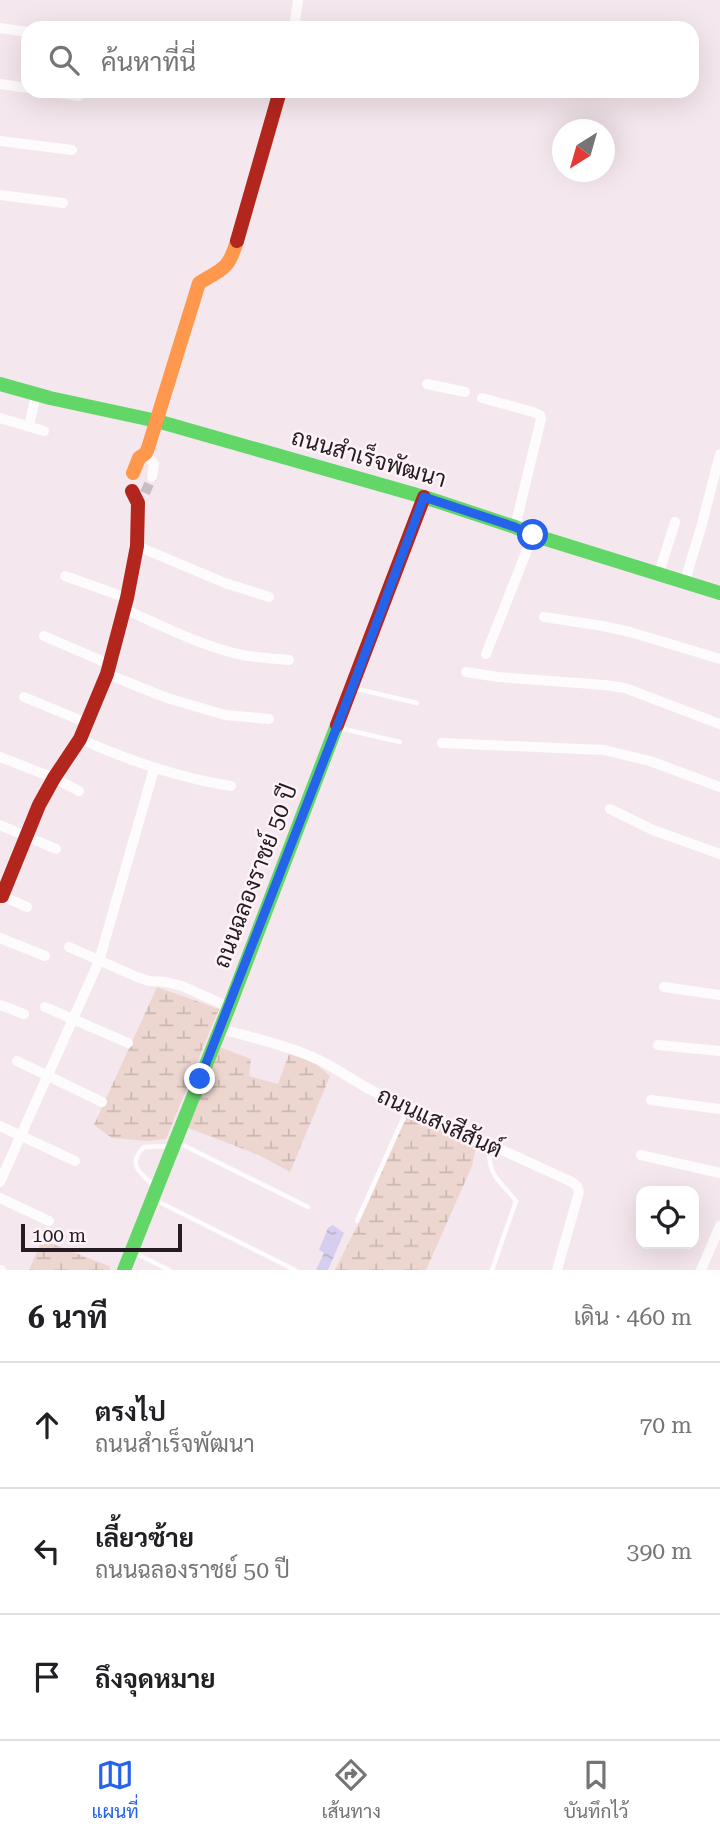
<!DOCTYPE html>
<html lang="th">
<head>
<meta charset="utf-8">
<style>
  :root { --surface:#fff; --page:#f2f2f2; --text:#202124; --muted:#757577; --line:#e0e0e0; --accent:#2563eb }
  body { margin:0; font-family:"Roboto Serif",Sarabun,serif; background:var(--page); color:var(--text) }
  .controls { position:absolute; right:21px; bottom:21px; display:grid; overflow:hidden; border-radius:14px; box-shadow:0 7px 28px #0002 }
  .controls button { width:63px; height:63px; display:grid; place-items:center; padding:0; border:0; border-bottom:2px solid var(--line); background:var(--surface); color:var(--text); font:35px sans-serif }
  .compass { position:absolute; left:552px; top:119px; width:63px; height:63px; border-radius:50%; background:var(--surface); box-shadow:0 7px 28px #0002; rotate:217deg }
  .scale { position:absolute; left:21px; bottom:18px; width:161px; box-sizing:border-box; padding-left:7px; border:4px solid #241c20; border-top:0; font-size:19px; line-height:24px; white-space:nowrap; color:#241c20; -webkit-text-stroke:5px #fef3f8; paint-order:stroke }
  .stop { position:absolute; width:21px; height:21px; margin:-16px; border:5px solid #2563eb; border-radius:50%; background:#fff }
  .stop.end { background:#2563eb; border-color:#fff; box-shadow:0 2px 7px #0008 }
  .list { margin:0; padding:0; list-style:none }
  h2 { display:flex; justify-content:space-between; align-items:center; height:91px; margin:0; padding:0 28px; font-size:30px }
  h2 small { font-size:23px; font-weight:400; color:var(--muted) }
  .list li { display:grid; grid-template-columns:46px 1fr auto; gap:21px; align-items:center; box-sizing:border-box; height:126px; padding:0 28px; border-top:2px solid var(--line) }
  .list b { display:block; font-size:26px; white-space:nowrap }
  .list p { margin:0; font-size:23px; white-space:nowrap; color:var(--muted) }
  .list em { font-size:23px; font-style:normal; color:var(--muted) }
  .icon { flex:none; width:38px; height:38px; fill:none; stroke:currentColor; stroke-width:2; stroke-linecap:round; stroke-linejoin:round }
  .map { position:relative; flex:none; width:720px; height:1270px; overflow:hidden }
  .search { position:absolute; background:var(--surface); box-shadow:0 7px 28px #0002; left:21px; right:21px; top:21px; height:77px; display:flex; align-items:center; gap:18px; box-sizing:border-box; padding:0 24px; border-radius:21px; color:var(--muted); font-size:26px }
  .sheet { height:469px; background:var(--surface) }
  nav { display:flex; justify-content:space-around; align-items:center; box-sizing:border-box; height:98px; border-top:2px solid var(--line); background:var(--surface); font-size:19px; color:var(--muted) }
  nav a { display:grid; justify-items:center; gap:4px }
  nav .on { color:var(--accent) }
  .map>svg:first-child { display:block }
  .wetland { fill:url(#wetland-marsh) }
  .water { fill:url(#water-ripples) }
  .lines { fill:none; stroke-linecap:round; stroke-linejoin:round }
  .street-tunnel { stroke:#cabec4; stroke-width:10; stroke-dasharray:10 5; stroke-linecap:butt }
  .lane { stroke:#fdfbfc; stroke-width:4.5 }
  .street { stroke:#fdfbfc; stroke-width:10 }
  .fast { stroke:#63d668; stroke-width:14 }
  .slow { stroke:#ff974d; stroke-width:14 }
  .jam { stroke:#b3261e; stroke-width:14 }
  .route { stroke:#2563eb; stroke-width:9 }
  .labels { text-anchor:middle; stroke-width:5; stroke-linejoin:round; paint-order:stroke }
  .street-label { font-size:23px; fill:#241c20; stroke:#fef3f8 }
</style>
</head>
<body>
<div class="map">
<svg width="720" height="1270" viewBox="0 0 720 1270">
  <defs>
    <pattern id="wetland-marsh" width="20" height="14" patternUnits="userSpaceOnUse" patternTransform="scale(1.75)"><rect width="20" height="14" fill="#edd6d0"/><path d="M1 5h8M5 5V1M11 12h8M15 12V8" fill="none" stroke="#cbb7b2"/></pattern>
    <pattern id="water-ripples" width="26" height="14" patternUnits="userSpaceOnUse" patternTransform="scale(1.75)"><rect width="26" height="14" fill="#d5ceee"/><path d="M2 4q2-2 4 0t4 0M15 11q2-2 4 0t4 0" fill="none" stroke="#b7b0cc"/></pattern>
  </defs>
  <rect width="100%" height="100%" fill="#f4e7ed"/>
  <g class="wetland">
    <path d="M 157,987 L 219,1009 L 166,1139 L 147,1141 L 112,1138 L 94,1125 Z"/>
    <path d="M 219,1047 L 251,1059 L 249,1076 L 278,1084 L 289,1054 L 314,1062 L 330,1076 L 290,1172 L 261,1156 L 186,1127 Z"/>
    <path d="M 408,1112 L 476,1146 L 472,1166 L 426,1270 L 335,1270 L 365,1210 Z"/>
    <path d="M 42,1240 L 109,1266 L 111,1270 L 29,1270 Z"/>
  </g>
  <path class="water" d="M 333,1225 L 344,1233 L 328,1270 L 316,1270 L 324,1253 L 319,1250 L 328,1228 Z"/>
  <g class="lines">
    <path class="street-tunnel" d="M 145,493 L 152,477"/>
    <g class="lane">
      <path d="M 353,688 L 417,703"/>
      <path d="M 339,728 L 400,742"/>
      <path d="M 177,1142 L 308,1207"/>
      <path d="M 488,1144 C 490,1179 496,1176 516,1201 L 492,1270"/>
      <path d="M 153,1185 C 139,1172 127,1164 144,1147 L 171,1146"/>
      <path d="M 155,1200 L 295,1270"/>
      <path d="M 357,1221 L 408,1108"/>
      <path d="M 135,1253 L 169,1270"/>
    </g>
    <g class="street">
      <path d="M 0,28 L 28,32"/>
      <path d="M 294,28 L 298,0"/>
      <path d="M 0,84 L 28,88"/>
      <path d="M 47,91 L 79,96"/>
      <path d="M 442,91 L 443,91"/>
      <path d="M 0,141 L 72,150"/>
      <path d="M 0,195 L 63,203"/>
      <path d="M 427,384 L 465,392"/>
      <path d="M 482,398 L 533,412 L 540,415 L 541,419 L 515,527"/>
      <path d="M 0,418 L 44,431"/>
      <path d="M 29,426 L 36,394"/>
      <path d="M 146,453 L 154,464 L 152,477"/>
      <path d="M 137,546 L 225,583 L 269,597"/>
      <path d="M 659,573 L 675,522"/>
      <path d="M 65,576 L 127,598"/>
      <path d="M 685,581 L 702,524 L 720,454"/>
      <path d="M 124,609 C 158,624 193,642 230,652 C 249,658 269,658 289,660"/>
      <path d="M 544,617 L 603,626 L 630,632 L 720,659"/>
      <path d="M 44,636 L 109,664"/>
      <path d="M 486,654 L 533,535"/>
      <path d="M 466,672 L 498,677 L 605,685 L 625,688 L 720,724"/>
      <path d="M 107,674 L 167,698 L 225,715 L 269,719"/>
      <path d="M 24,697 L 87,723"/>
      <path d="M 80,739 C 130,761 178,778 231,786"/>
      <path d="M 442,743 L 604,750 L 650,761 L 720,787"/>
      <path d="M 0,757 L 54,778 L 79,791"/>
      <path d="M 610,809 L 653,830 L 720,854"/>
      <path d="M 0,825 L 56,849"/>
      <path d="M 2,896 L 27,907"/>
      <path d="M 0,938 L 45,956"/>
      <path d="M 69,947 L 137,977 L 149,981 L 166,982 L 182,986 L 229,1007"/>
      <path d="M 664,987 L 720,995"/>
      <path d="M 0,1005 L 24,1014"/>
      <path d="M 45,1007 L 128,1043"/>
      <path d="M 221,1029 C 250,1037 282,1044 310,1056 C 333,1065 354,1082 377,1093 L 572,1182 L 577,1186 L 579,1192 L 557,1270"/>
      <path d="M 658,1045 L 720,1051"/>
      <path d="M 17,1061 L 102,1102"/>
      <path d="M 651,1100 L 720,1109"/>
      <path d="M 0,1126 L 75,1161"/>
      <path d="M 641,1155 L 720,1173"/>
      <path d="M 0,1182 L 99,961 L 154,769"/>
      <path d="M 0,1198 L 49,1221"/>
      <path d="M 0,1270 L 1,1270"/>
      <path d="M 701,1270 L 720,1226"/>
    </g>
    <g class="fast">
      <path d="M 0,384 L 50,398 L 157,421 L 424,497 L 515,527 L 533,535 L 720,593"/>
      <path d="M 124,1270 L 229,1007 L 337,725"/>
    </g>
    <path class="slow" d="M 133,473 L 139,458 L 146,453 L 148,448 L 199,283 C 224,268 228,270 237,241"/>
    <g class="jam">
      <path d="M 237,241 L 280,91"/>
      <path d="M 337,725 L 424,497"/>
      <path d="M 0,896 L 2,896 L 39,805 L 54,778 L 80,739 L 107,674 L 127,598 L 137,546 L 138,503 L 132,491"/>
    </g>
  </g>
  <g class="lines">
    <path class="route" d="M 200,1079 L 352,688 L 424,497 L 515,527 L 533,535"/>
  </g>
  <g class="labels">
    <g class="street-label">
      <text transform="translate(369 458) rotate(16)" y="8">ถนนสำเร็จพัฒนา</text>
      <text transform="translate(255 876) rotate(-69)" y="8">ถนนฉลองราชย์ 50 ปี</text>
      <text transform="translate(440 1122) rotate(25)" y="8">ถนนแสงสีสันต์</text>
    </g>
  </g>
</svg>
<div class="controls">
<button><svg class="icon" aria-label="locate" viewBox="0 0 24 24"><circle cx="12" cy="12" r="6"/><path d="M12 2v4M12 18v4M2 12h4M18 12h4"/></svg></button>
</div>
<svg class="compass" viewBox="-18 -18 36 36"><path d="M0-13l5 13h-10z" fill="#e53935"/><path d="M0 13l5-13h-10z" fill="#757577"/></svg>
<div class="scale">100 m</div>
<div class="stop" style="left:533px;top:535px"></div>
<div class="stop end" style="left:200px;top:1079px"></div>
<div class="search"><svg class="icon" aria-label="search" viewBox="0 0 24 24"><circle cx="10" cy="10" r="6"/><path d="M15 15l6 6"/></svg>ค้นหาที่นี่</div>
</div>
<section class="sheet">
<h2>6 นาที<small>เดิน · 460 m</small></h2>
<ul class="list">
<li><svg class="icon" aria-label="ahead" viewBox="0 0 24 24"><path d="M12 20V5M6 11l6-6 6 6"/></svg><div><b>ตรงไป</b><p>ถนนสำเร็จพัฒนา</p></div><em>70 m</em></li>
<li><svg class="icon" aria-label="left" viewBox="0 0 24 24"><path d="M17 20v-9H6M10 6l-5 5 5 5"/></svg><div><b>เลี้ยวซ้าย</b><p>ถนนฉลองราชย์ 50 ปี</p></div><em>390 m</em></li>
<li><svg class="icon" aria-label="arrive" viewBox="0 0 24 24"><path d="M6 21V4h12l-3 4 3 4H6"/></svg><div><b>ถึงจุดหมาย</b></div></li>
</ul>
</section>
<nav>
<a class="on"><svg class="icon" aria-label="map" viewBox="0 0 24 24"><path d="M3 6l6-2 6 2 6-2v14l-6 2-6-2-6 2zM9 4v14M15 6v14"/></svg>แผนที่</a>
<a><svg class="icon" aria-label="directions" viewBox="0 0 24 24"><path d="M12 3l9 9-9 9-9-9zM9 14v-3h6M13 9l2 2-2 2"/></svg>เส้นทาง</a>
<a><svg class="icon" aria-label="saved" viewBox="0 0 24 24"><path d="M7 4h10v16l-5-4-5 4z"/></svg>บันทึกไว้</a>
</nav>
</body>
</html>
